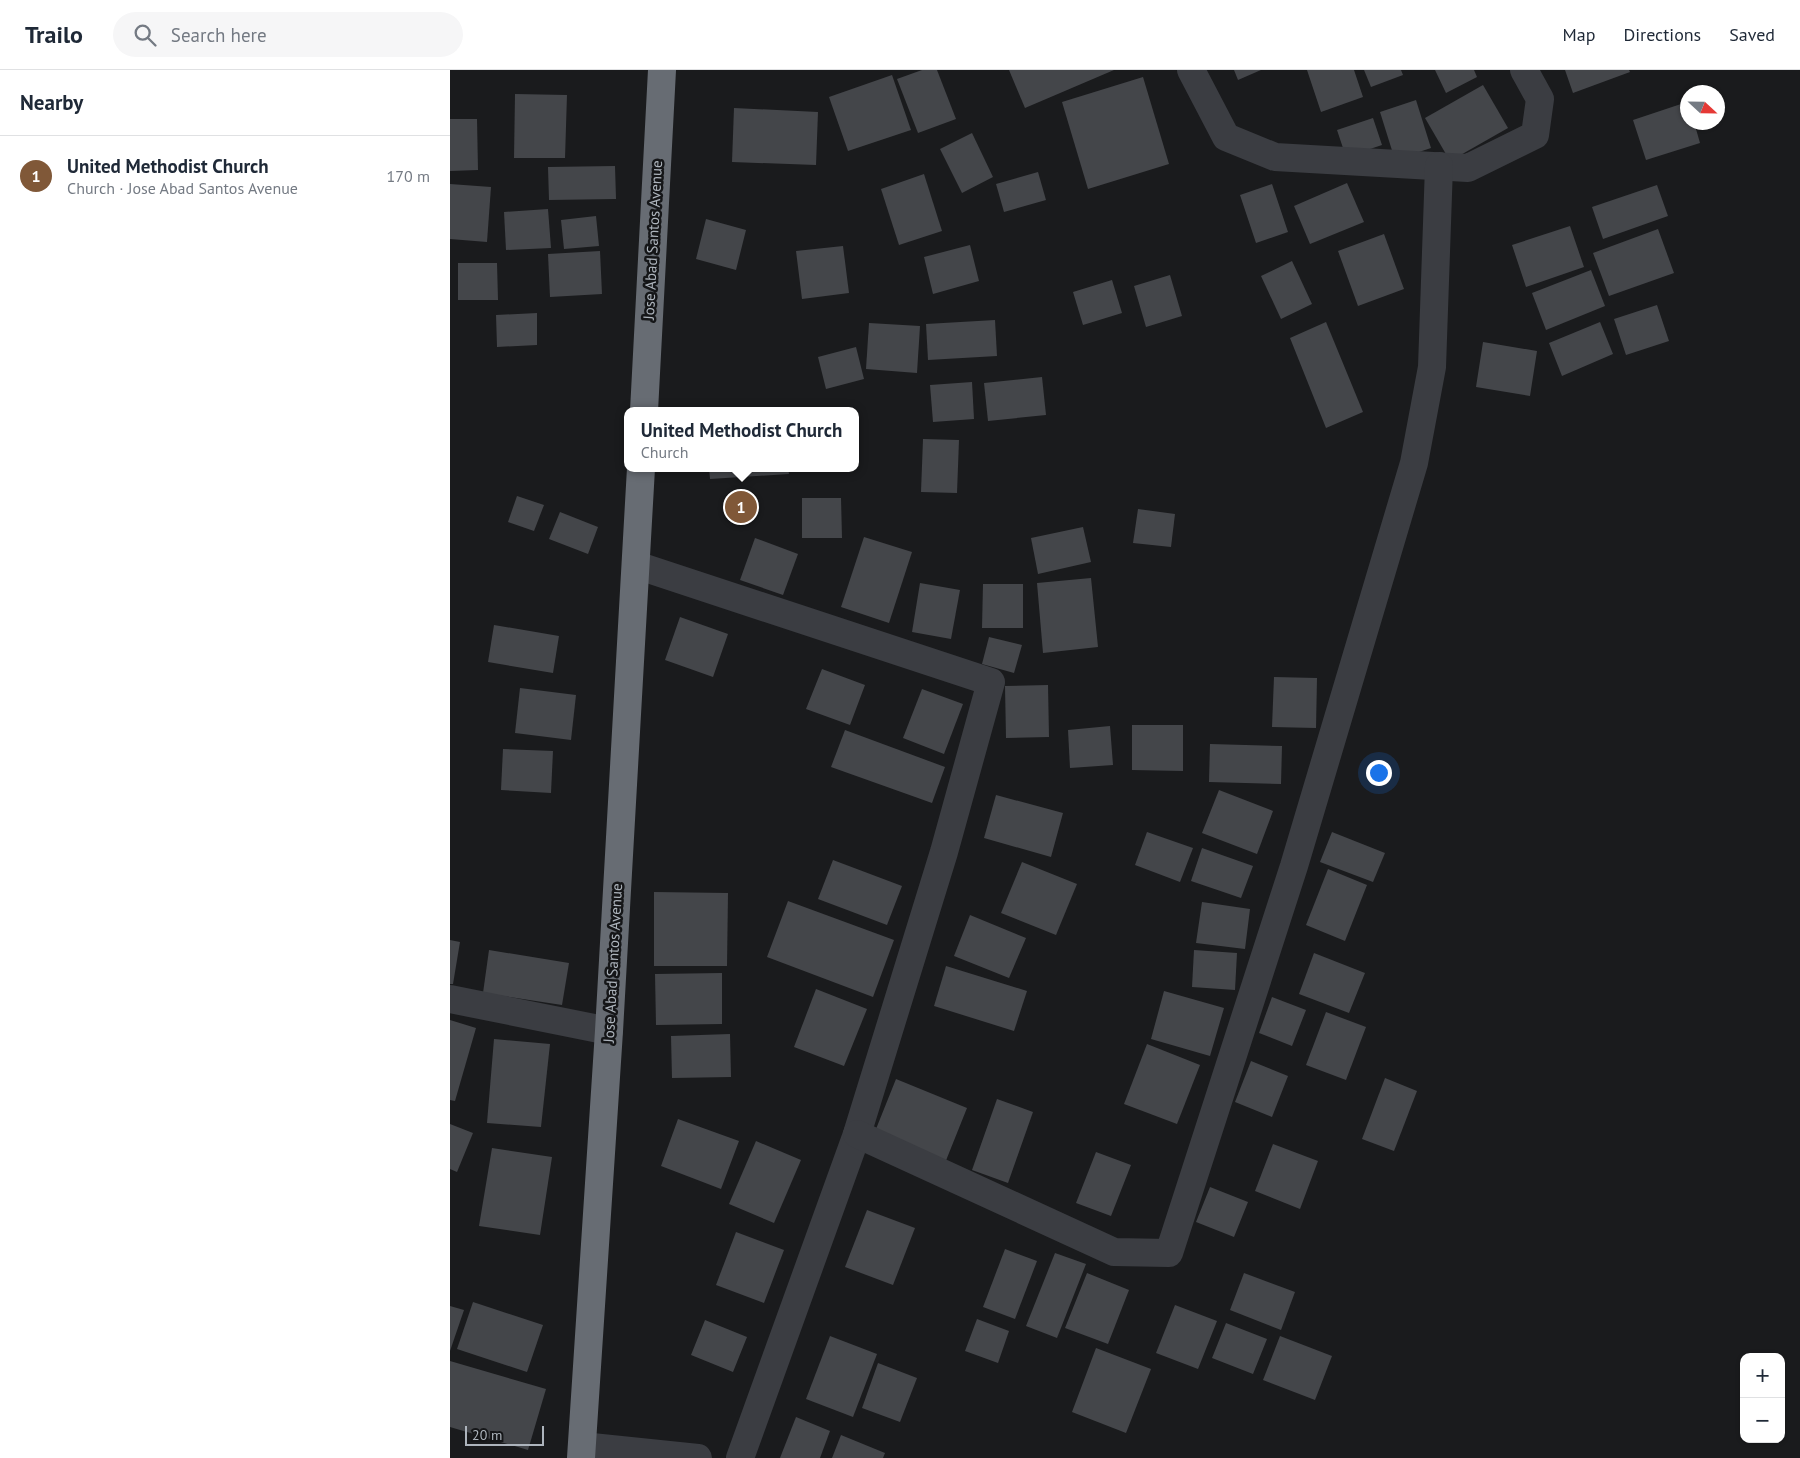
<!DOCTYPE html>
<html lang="en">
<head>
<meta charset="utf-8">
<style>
  :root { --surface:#fff; --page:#f6f6f7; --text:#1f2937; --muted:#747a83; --line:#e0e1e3; --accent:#805838 }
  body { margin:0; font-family:"PT Sans",sans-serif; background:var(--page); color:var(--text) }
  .controls { position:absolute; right:15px; bottom:15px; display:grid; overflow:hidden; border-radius:10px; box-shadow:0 1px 4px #0004 }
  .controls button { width:45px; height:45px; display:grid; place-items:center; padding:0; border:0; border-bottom:1px solid var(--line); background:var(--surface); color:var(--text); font:25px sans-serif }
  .compass { position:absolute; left:1230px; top:15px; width:45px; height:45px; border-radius:50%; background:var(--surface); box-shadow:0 1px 4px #0004; rotate:112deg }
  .scale { position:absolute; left:15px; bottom:12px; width:79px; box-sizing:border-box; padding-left:5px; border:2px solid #adb4bc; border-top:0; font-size:14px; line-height:18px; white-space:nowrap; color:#adb4bc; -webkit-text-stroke:4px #151618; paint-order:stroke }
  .you { position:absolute; left:928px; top:702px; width:18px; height:18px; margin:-12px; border:4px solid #fff; border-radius:50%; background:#1a73e8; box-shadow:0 0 0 8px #1a73e833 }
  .badge { display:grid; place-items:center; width:32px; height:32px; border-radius:50%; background:var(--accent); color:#fff; font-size:16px; font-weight:700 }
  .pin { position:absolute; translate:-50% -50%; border:2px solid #fff; box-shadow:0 1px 5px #0006 }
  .popup { position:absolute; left:174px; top:337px; width:235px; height:65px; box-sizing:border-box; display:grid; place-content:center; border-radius:10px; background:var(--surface); filter:drop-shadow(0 1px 4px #0005); font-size:16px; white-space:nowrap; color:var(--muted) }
  .popup b { font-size:19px; color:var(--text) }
  .popup::after { content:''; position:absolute; left:50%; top:100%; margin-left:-10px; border:10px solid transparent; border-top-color:var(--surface) }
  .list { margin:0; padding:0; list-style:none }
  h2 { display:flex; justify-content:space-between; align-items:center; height:65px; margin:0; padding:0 20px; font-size:21px }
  h2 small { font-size:16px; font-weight:400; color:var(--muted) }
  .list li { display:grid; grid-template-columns:32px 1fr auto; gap:15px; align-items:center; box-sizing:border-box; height:80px; padding:0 20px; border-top:1px solid var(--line) }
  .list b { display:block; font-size:19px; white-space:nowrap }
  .list p { margin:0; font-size:16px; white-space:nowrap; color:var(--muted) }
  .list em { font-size:16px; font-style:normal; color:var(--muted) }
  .icon { flex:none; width:28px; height:28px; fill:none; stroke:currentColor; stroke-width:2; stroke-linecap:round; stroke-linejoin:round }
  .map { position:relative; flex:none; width:1350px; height:1388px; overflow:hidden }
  header { display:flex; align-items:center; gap:30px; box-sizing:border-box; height:70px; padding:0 25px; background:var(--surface); border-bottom:1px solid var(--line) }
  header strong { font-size:24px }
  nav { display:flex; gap:28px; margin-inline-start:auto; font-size:18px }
  .search { width:350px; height:45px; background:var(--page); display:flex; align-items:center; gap:12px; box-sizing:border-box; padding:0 18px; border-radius:28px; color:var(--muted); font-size:19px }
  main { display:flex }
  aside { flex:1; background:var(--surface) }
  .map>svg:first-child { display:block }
  .building { fill:#44464a }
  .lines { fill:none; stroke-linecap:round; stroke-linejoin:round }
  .street { stroke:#3b3d42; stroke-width:28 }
  .highway { stroke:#676c73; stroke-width:28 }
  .labels { text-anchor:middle; stroke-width:5; stroke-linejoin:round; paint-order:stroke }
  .street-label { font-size:15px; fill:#adb4bc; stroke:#151618 }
</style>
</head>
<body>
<header>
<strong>Trailo</strong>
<div class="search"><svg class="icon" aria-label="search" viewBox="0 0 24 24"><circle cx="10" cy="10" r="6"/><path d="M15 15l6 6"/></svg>Search here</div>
<nav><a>Map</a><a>Directions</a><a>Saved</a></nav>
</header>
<main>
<aside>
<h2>Nearby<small></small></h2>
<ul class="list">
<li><span class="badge">1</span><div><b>United Methodist Church</b><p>Church · Jose Abad Santos Avenue</p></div><em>170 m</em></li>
</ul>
</aside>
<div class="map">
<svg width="1350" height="1388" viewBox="0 0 1350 1388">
  <rect width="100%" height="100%" fill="#1a1b1d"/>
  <g class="building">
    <path d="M 472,0 L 487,0 L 506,49 L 468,63 L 447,9 Z"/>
    <path d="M 559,0 L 664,0 L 575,38 Z"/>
    <path d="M 784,0 L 811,0 L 788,10 Z"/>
    <path d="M 857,0 L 904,0 L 913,27 L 871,42 Z"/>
    <path d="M 914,0 L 951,0 L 953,5 L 921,17 Z"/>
    <path d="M 985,0 L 1024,0 L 1027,7 L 996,23 Z"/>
    <path d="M 1115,0 L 1179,0 L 1180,2 L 1123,23 Z"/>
    <path d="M 442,5 L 461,60 L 398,81 L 379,27 Z"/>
    <path d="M 693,7 L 719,94 L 638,119 L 612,32 Z"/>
    <path d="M 1033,15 L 1058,58 L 1000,91 L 975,48 Z"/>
    <path d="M 65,24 L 117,25 L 115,88 L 64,88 Z"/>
    <path d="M 966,30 L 981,78 L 945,90 L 930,42 Z"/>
    <path d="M 1237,32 L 1238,52 L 1244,52 L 1250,73 L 1196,90 L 1183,50 Z"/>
    <path d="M 284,38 L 368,42 L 366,95 L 282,92 Z"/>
    <path d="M 923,48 L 932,75 L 896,87 L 887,60 Z"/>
    <path d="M 0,49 L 27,49 L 28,100 L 0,101 Z"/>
    <path d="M 522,63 L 543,107 L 512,123 L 490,79 Z"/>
    <path d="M 165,96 L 166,129 L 99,130 L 98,97 Z"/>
    <path d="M 588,102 L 596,130 L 554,142 L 546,114 Z"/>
    <path d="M 474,104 L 492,161 L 449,175 L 431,119 Z"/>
    <path d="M 897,113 L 914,152 L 860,174 L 844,136 Z"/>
    <path d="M 0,114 L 41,117 L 37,172 L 0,169 Z"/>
    <path d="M 822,114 L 838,162 L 806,173 L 790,125 Z"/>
    <path d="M 1207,115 L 1218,146 L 1153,169 L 1142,137 Z"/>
    <path d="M 98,139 L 101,178 L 56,180 L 54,142 Z"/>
    <path d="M 146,146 L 149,176 L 114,179 L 111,150 Z"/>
    <path d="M 256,149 L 296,160 L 286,200 L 246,189 Z"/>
    <path d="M 1120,156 L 1134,197 L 1076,217 L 1062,175 Z"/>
    <path d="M 1208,159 L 1224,203 L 1159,226 L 1143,183 Z"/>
    <path d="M 934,164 L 954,219 L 908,236 L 888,181 Z"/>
    <path d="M 520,175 L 529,211 L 483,224 L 474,187 Z"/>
    <path d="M 393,176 L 399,223 L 352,229 L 346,181 Z"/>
    <path d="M 150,181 L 152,224 L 100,227 L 98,184 Z"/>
    <path d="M 842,191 L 862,234 L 831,249 L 811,206 Z"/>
    <path d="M 8,193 L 47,193 L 48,230 L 8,230 Z"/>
    <path d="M 1141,200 L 1155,236 L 1096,260 L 1082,223 Z"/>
    <path d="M 720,205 L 732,246 L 696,257 L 684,216 Z"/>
    <path d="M 662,210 L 672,243 L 633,255 L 623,222 Z"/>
    <path d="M 1207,235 L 1219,271 L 1176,285 L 1164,249 Z"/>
    <path d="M 87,243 L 87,275 L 47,277 L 46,245 Z"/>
    <path d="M 545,250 L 547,286 L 478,290 L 476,254 Z"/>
    <path d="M 876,252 L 913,342 L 876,358 L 840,268 Z"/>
    <path d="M 1150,252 L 1163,284 L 1112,306 L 1099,273 Z"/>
    <path d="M 419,253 L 470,256 L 467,303 L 416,299 Z"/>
    <path d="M 1033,272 L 1087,281 L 1080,326 L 1026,317 Z"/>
    <path d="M 406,277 L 414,309 L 376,319 L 368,287 Z"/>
    <path d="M 592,307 L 596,345 L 538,351 L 534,313 Z"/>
    <path d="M 522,312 L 524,349 L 483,352 L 480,315 Z"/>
    <path d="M 473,369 L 509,370 L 507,423 L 471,422 Z"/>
    <path d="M 259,398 L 338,398 L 339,404 L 260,409 Z"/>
    <path d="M 67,426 L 94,435 L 84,461 L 58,452 Z"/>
    <path d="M 352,428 L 391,428 L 392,468 L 352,468 Z"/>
    <path d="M 688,439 L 725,444 L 721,477 L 683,473 Z"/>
    <path d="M 110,442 L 148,457 L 138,484 L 99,469 Z"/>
    <path d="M 633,457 L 641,492 L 588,504 L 581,468 Z"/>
    <path d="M 414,467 L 462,482 L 439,553 L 391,537 Z"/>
    <path d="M 305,468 L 348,484 L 333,525 L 290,510 Z"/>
    <path d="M 641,508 L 648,577 L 593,583 L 587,513 Z"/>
    <path d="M 470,513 L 510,520 L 501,569 L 462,562 Z"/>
    <path d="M 533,514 L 573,514 L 573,558 L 532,558 Z"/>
    <path d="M 230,547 L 278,564 L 263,607 L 215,590 Z"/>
    <path d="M 44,555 L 109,566 L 103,603 L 38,592 Z"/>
    <path d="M 539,567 L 572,575 L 564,603 L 532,594 Z"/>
    <path d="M 372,599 L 415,615 L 400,655 L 356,639 Z"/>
    <path d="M 824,607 L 867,608 L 866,658 L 822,657 Z"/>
    <path d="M 598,615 L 599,667 L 556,668 L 555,616 Z"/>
    <path d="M 70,618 L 126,625 L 121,670 L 65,663 Z"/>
    <path d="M 472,619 L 513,634 L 494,684 L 453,668 Z"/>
    <path d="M 682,655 L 733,655 L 733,701 L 682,700 Z"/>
    <path d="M 660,656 L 663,695 L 620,698 L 618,660 Z"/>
    <path d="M 395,660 L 495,697 L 482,733 L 381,697 Z"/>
    <path d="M 760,674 L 832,676 L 831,714 L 759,712 Z"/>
    <path d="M 53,679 L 103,681 L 101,723 L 51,720 Z"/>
    <path d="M 769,720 L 823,741 L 807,784 L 752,763 Z"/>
    <path d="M 546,725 L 613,743 L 601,787 L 534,768 Z"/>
    <path d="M 697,762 L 743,778 L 730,812 L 685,795 Z"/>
    <path d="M 882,762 L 935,783 L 923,812 L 870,792 Z"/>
    <path d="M 752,778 L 803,796 L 791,828 L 741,811 Z"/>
    <path d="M 383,790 L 452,816 L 437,855 L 368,829 Z"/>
    <path d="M 572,792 L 627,814 L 606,865 L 551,843 Z"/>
    <path d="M 878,799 L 917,815 L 895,871 L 856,855 Z"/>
    <path d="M 204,822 L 278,823 L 277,896 L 204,896 Z"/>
    <path d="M 338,831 L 444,870 L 423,927 L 317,887 Z"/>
    <path d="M 752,832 L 800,839 L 795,879 L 746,873 Z"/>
    <path d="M 520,845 L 576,868 L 559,908 L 504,886 Z"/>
    <path d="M 0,870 L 10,872 L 3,914 L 0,914 Z"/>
    <path d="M 39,880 L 119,893 L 112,935 L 33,923 Z"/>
    <path d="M 744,880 L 787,883 L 785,920 L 742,917 Z"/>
    <path d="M 864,883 L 915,903 L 899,943 L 849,924 Z"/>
    <path d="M 496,896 L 577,921 L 564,961 L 484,936 Z"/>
    <path d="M 272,903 L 272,954 L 206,955 L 205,904 Z"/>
    <path d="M 366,919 L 417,939 L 394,996 L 344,977 Z"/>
    <path d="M 714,921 L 774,938 L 760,986 L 701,969 Z"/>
    <path d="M 822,927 L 856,940 L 842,976 L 809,963 Z"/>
    <path d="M 876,942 L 916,957 L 896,1010 L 856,995 Z"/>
    <path d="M 0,950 L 26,958 L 5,1031 L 0,1030 Z"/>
    <path d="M 280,964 L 281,1007 L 222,1008 L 221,966 Z"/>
    <path d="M 44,969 L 100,974 L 91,1057 L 37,1053 Z"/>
    <path d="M 697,974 L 750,995 L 727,1054 L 674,1034 Z"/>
    <path d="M 801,991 L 838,1006 L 822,1047 L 785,1032 Z"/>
    <path d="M 935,1008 L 967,1021 L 944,1081 L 912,1069 Z"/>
    <path d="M 446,1009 L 517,1038 L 495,1093 L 424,1064 Z"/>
    <path d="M 547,1029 L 583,1042 L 558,1113 L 522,1100 Z"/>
    <path d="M 228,1049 L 289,1071 L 271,1119 L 211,1096 Z"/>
    <path d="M 0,1054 L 23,1063 L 7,1102 L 0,1099 Z"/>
    <path d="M 306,1071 L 351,1090 L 324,1153 L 279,1134 Z"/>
    <path d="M 823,1074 L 868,1091 L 850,1139 L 805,1121 Z"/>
    <path d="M 42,1078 L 102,1087 L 90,1165 L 29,1156 Z"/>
    <path d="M 646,1082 L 681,1095 L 661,1146 L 626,1133 Z"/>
    <path d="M 760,1117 L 798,1132 L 784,1167 L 746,1152 Z"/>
    <path d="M 417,1140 L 465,1158 L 443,1215 L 395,1197 Z"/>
    <path d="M 286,1162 L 334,1180 L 314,1233 L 266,1215 Z"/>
    <path d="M 555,1179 L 587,1191 L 565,1249 L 533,1237 Z"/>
    <path d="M 605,1183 L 636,1194 L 607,1268 L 576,1256 Z"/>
    <path d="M 637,1203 L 679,1220 L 658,1274 L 615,1258 Z"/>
    <path d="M 794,1203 L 845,1222 L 831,1260 L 780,1240 Z"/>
    <path d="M 23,1232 L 93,1255 L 77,1302 L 7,1279 Z"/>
    <path d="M 725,1235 L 767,1251 L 748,1299 L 706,1283 Z"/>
    <path d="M 0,1236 L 14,1240 L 0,1281 Z"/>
    <path d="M 527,1249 L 559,1261 L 548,1293 L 515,1281 Z"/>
    <path d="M 255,1250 L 297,1267 L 283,1302 L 241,1285 Z"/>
    <path d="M 776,1253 L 817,1269 L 803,1304 L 762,1288 Z"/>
    <path d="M 380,1266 L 427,1284 L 403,1347 L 356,1329 Z"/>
    <path d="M 830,1266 L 882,1286 L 865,1330 L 813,1310 Z"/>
    <path d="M 646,1278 L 701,1299 L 676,1363 L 622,1342 Z"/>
    <path d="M 0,1291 L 96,1319 L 78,1380 L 0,1357 Z"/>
    <path d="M 428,1293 L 467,1308 L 450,1352 L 412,1338 Z"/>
    <path d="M 346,1347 L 380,1361 L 370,1388 L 330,1388 Z"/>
    <path d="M 391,1365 L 435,1383 L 433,1388 L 382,1388 Z"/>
  </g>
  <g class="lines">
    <g class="street">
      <path d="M 741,0 L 776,67 L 825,87 L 1018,98 L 1085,65 L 1090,29 L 1074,0"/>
      <path d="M 186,495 L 541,612 L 494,782 L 407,1064 L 290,1388"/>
      <path d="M 0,929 L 159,961"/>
      <path d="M 407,1064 L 664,1182 L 719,1183 L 844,796 L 964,393 L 982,297 L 989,96"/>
      <path d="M 132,1376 L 248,1388"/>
    </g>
    <g class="highway">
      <path d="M 194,341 L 212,0"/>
      <path d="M 131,1388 L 159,961 L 191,398"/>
    </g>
  </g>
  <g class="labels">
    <g class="street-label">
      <text transform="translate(203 170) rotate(-87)" y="5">Jose Abad Santos Avenue</text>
      <text transform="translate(163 893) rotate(-87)" y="5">Jose Abad Santos Avenue</text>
    </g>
  </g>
</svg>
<div class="controls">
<button>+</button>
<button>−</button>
</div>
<svg class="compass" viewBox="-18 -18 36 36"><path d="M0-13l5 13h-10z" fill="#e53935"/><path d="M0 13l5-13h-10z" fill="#747a83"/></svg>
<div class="scale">20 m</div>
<div class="you"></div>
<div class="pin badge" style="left:291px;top:437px">1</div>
<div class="popup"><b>United Methodist Church</b>Church</div>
</div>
</main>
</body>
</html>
